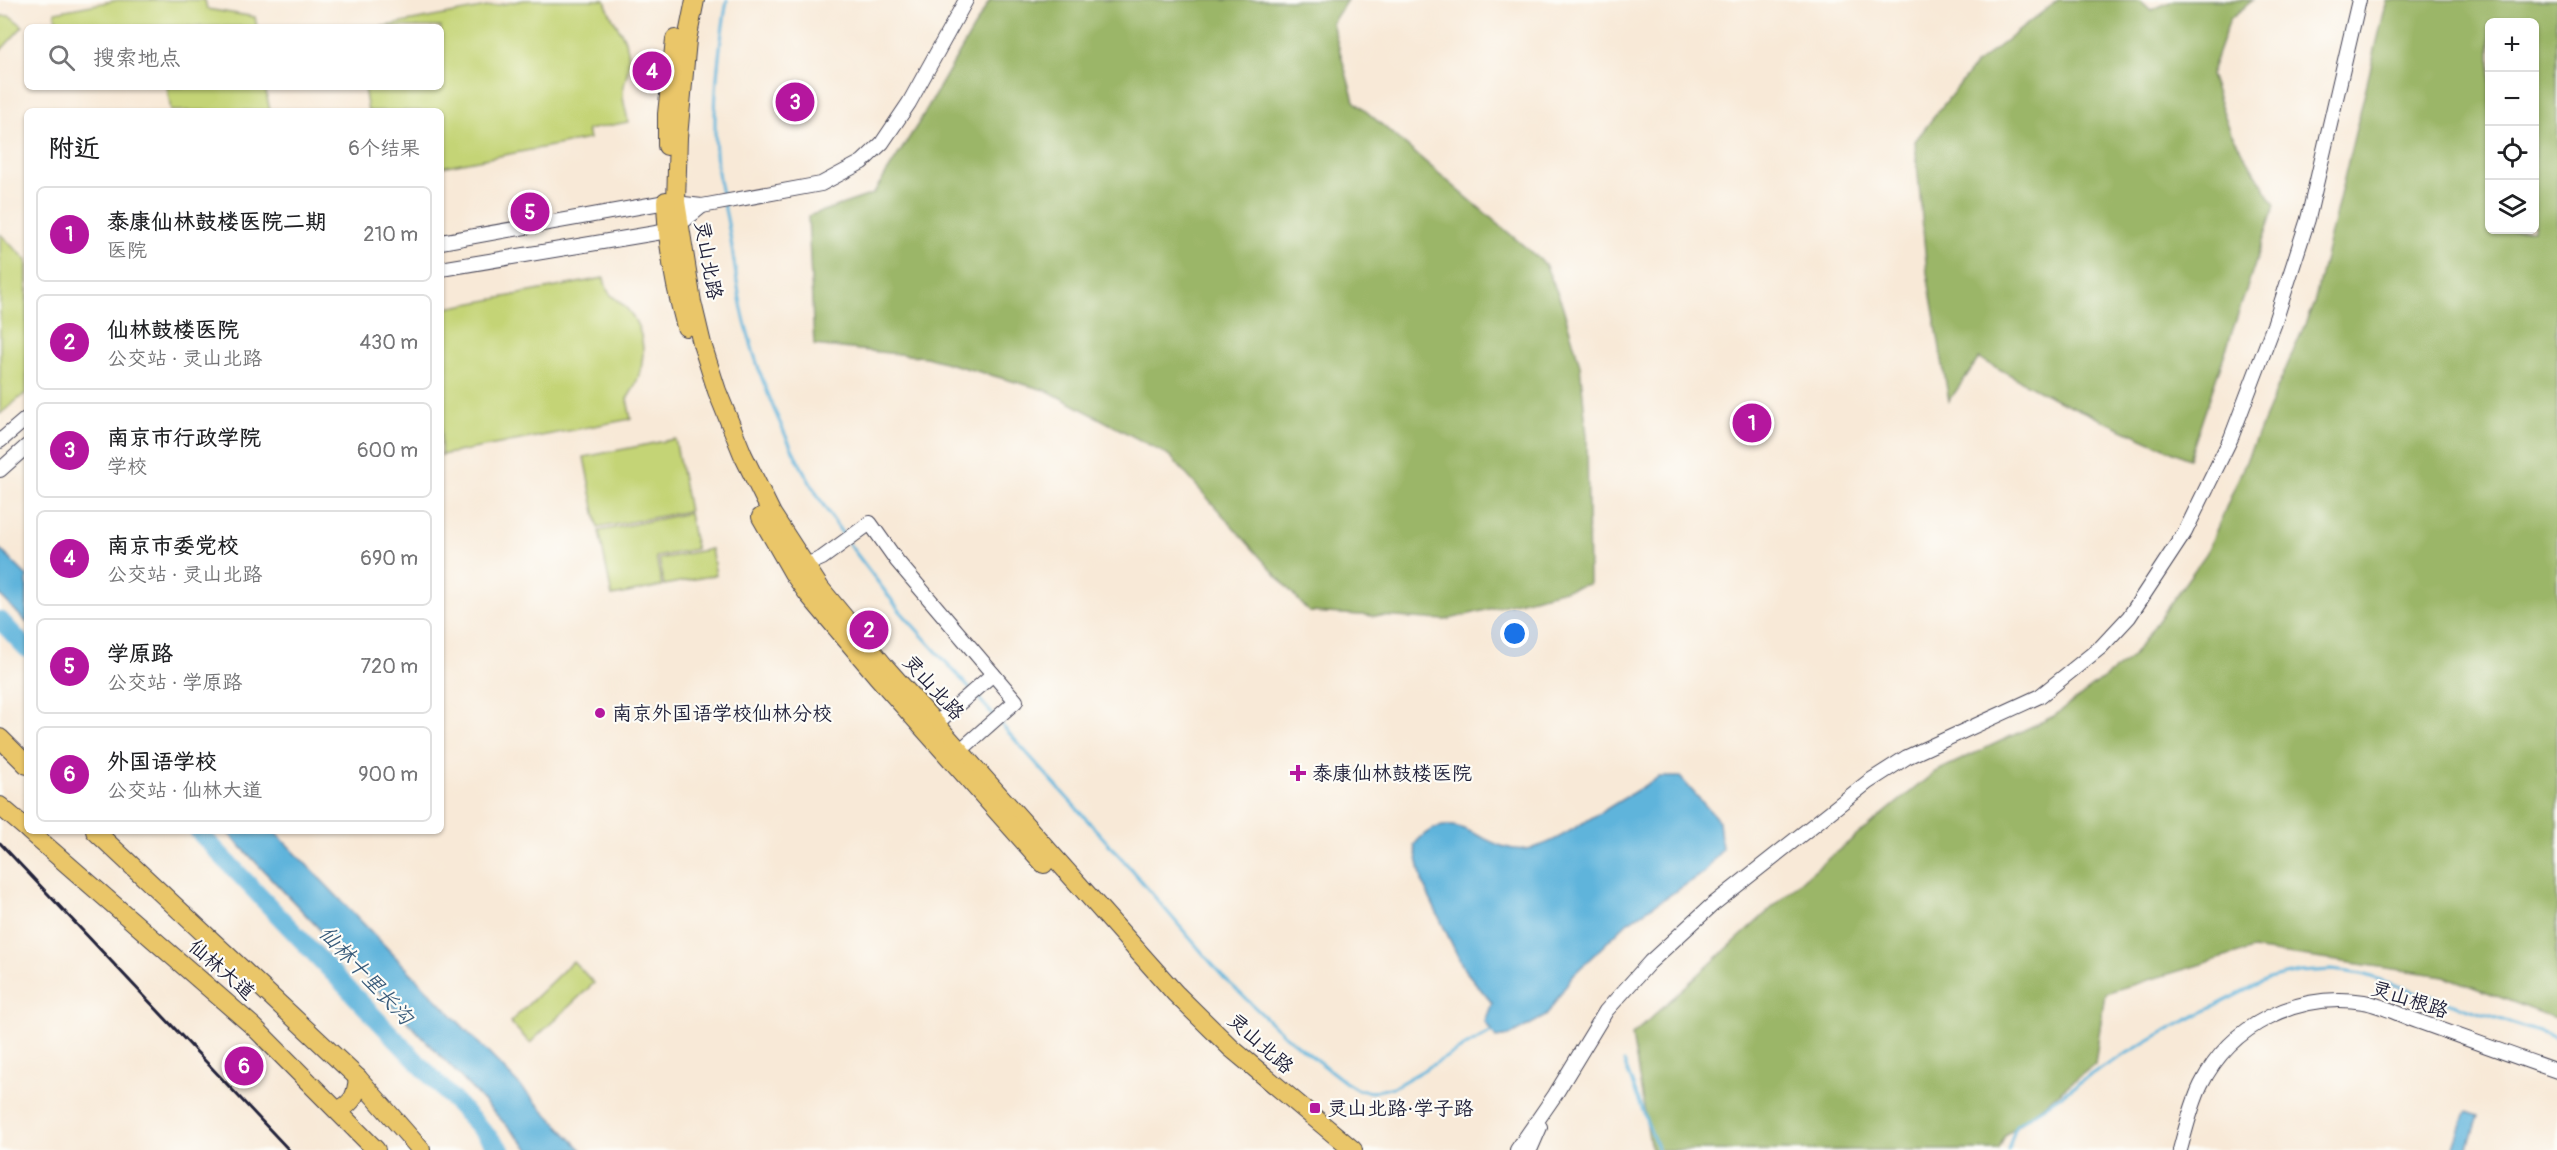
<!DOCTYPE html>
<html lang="zh">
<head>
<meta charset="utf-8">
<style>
  :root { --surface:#fff; --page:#f6f6f6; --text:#202124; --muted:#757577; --line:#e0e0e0; --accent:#b5179e }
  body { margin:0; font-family:Pangolin,"LXGW WenKai TC",sans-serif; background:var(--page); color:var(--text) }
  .controls { position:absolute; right:18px; top:18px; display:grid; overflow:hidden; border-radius:9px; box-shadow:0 2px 4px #0004 }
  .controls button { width:54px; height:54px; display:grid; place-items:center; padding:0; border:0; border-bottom:2px solid var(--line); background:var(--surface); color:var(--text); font:30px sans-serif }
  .you { position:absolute; left:1515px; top:634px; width:21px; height:21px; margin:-15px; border:4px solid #fff; border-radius:50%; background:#1a73e8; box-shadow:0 0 0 9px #1a73e833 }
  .badge { display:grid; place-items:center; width:39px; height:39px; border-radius:50%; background:var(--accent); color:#fff; font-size:20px; font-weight:700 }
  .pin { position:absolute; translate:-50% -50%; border:3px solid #fff; box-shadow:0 2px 6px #0006 }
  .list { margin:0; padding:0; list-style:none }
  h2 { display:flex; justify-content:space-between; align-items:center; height:78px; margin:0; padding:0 24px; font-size:26px }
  h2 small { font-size:20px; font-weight:400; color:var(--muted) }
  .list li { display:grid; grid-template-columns:39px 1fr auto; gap:18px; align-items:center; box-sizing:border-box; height:96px; margin:0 12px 12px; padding:0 12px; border:2px solid var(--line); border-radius:9px }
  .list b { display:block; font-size:22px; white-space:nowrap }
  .list p { margin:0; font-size:20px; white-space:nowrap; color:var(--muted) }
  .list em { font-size:20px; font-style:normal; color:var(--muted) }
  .icon { flex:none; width:33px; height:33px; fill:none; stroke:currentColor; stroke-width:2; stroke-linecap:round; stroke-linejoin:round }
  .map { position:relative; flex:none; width:2557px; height:1150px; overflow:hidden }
  .search { position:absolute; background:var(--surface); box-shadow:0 2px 4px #0004; left:24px; top:24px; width:420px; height:66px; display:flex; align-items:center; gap:15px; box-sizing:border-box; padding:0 21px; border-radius:9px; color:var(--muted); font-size:22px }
  .panel { position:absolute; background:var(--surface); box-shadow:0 2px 4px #0004; left:24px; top:108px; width:420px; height:726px; border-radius:9px }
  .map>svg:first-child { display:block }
  .green { fill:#c4d476; stroke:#737b58; stroke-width:1.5 }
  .forest { fill:#9bb667; stroke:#5e6c51; stroke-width:1.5; fill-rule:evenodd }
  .water { fill:#5fb4db; stroke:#406b8b; stroke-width:1.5 }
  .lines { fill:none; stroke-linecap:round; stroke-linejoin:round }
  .stream { stroke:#5fb4db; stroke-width:3 }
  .river { stroke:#5fb4db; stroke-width:18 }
  .minor-casing { stroke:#424052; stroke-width:16 }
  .major-casing { stroke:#424052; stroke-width:20 }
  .minor { stroke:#fff; stroke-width:14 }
  .major { stroke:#eac669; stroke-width:18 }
  .rail { stroke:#22223b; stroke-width:3 }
  .poi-dot { fill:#b5179e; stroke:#fdfcf7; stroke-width:2 }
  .labels { text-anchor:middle; stroke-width:4.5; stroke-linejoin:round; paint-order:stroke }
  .street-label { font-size:20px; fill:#22223b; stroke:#fdfcf7 }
  .poi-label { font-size:20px; fill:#22223b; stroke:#fdfcf7; text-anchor:start }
  .water-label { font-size:21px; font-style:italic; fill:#3a5c7b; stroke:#fdfcf7 }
</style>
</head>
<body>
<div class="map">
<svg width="2557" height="1150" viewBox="0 0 2557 1150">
  <rect width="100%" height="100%" fill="#fdfcf7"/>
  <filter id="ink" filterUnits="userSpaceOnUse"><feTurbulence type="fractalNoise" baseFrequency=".0167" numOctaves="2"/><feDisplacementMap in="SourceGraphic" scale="12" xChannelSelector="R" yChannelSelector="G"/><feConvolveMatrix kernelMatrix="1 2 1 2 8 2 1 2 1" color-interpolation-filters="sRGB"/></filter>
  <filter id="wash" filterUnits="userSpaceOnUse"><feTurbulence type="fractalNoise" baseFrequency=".008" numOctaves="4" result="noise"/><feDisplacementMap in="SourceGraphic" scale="24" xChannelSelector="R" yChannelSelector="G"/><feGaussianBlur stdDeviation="1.35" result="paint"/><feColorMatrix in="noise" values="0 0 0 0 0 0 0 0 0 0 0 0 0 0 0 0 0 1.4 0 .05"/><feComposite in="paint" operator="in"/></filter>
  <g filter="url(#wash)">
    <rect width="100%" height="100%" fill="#f8e9d7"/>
    <g class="green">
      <path d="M 118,0 L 205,0 L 207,9 L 255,17 L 257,27 L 57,27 L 55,12 Z"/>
      <path d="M 524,0 L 605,0 C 609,19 625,31 628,51 C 632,71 623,79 623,94 C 623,103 627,113 628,122 L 587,130 L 589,139 L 441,167 L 441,111 L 368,111 L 364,87 L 441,87 L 441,27 L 380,27 Z"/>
      <path d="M 0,16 L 10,16 L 23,26 L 0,51 Z"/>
      <path d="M 167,87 L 265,87 L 270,111 L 171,111 Z"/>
      <path d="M 0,234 L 27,260 L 27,392 L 0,414 Z"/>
      <path d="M 604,278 C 608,300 615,295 628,310 C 650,337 646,372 627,399 L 631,419 L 441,455 L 441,309 Z"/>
      <path d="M 675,439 L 689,511 L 598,528 L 584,457 Z"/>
      <path d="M 689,513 L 696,549 L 656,557 L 662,586 L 612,596 L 599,531 Z"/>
      <path d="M 711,549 L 716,575 L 664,585 L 659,559 Z"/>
      <path d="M 573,961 L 594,983 L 530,1043 L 510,1022 Z"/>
    </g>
    <g class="forest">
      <path d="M 990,0 L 1347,0 L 1332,23 L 1354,101 L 1545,264 L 1562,304 L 1580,365 L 1587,436 L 1589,584 L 1446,620 L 1309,612 L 1170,456 L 1048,391 L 926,357 L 814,345 L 808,216 L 873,194 L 918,124 Z"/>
      <path d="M 2058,0 L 2140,0 L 2151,10 L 2175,0 L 2253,0 L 2230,19 L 2210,75 L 2231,133 L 2275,205 L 2189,459 L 2053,398 L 1979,358 L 1949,401 L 1927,273 L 1915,141 L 1975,65 Z"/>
      <path d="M 2387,0 L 2557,0 L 2557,1019 L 2444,976 L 2252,949 L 2105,993 L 2095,1064 L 2005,1135 L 1999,1150 L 1651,1150 L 1632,1035 L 1807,876 L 1935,772 L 2054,716 L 2132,657 L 2206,554 L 2314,303 ZM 2534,22 L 2534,230 L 2490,230 L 2490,22 Z"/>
    </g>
    <g class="water">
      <path d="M 0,549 L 27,576 L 27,623 L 0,595 Z"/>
      <path d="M 1659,777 L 1680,777 L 1719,821 L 1722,849 L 1704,873 L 1628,922 L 1572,976 L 1546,1016 L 1509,1036 L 1496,1038 L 1485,1022 L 1492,1003 L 1464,969 L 1423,884 L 1414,845 C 1453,797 1485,855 1526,849 C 1549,846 1569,831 1588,820 C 1612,806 1635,791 1659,777 Z"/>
      <path d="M 226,831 L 274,831 L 582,1150 L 530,1150 Z"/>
      <path d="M 2466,1112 L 2478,1116 L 2467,1150 L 2453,1150 Z"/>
    </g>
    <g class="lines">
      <g class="stream">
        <path d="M 723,198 C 708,140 717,59 727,0"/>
        <path d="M 724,205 C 734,245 735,286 746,326 C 765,400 800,474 844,536"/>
        <path d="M 849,544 L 900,611 L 970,689"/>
        <path d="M 975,694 L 994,716"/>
        <path d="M 998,721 L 1124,861 L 1224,978 L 1282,1033 L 1345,1082 L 1358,1090 L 1372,1092 L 1394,1087 L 1490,1032"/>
        <path d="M 1624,1062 L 1658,1150"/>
        <path d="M 2008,1150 L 2016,1125 L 2103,1067 L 2162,1033 L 2268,979 L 2299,972 L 2332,970 L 2362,974 L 2557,1038"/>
      </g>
      <g class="river">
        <path d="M 0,620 L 27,649"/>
        <path d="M 198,831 L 501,1150"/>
      </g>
    </g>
  </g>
  <g filter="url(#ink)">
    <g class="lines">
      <g class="minor-casing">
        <g id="minor">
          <path d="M 441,242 L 666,202 L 702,206 L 821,184 L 862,162 L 882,143 L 909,103 L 966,0"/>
          <path d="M 441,269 L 668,231 L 680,224 L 702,206"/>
          <path d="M 0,441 L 27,418"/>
          <path d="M 0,470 L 27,446"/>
          <path d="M 806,565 L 822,558 L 870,523 L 897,561 L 1016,701 L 954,756"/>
          <path d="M 930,729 L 993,674"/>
          <path d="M 1517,1150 L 1555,1095 L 1606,1011 L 1650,962 L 1711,906 L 1868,782 L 1907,757 L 2040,696 L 2101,647 L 2129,617 L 2185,532 L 2231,438 L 2274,325 L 2308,219 L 2359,0"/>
          <path d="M 1530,1150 L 1540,1127"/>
          <path d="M 2180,1150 C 2186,1128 2191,1106 2201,1085 C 2231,1024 2298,992 2364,1002 C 2382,1005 2402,1016 2420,1022 C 2465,1038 2511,1055 2557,1071"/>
        </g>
      </g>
      <g class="major-casing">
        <g id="major">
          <path d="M 695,0 L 687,40 L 678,137 L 676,202 L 692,302 L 702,344 L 717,391 L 743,455 L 772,514 L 820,588 L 886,668 L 1175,993 L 1231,1048 L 1353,1150"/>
          <path d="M 667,146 L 667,114 L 675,39"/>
          <path d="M 666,201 C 667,243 675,287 686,327"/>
          <path d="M 761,517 L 793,573 L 808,594 L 877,676 L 1044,864"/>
          <path d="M 0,738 L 27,765"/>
          <path d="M 0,806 L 27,829"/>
          <path d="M 29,831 L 254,1027 L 376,1150"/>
          <path d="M 95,831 L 358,1078 L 421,1150"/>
          <path d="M 339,1110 C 354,1102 356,1095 358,1078"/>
        </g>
      </g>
      <use href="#minor" class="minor"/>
      <use href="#major" class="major"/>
      <path class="rail" d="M 0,843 L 289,1150"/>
    </g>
  </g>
  <g class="poi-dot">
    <circle cx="600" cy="713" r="6"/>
    <path d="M1295 764h6v6h6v6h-6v6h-6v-6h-6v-6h6z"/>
    <rect x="1309" y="1102" width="12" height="12" rx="3"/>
  </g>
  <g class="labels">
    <g class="street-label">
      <text transform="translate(709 260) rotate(80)" y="7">灵山北路</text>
      <text transform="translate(934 687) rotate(48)" y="7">灵山北路</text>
      <text transform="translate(222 969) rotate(41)" y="7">仙林大道</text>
      <text transform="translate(2410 999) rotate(18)" y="7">灵山根路</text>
      <text transform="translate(1261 1043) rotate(42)" y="7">灵山北路</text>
    </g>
    <g class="poi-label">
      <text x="612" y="720">南京外国语学校仙林分校</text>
      <text x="1312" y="780">泰康仙林鼓楼医院</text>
      <text x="1327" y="1115">灵山北路·学子路</text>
    </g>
    <g class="water-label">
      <text transform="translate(366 975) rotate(47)" y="7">仙林十里长沟</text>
    </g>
  </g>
</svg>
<div class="controls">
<button>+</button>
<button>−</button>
<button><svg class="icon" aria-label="locate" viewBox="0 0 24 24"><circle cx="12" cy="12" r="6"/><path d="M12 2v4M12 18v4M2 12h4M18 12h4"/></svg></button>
<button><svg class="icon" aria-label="layers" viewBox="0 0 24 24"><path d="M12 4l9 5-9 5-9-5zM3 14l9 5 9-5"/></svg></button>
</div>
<div class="you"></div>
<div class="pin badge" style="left:1752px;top:423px">1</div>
<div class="pin badge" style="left:869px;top:630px">2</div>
<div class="pin badge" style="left:795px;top:102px">3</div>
<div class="pin badge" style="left:652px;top:71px">4</div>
<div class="pin badge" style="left:530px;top:212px">5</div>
<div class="pin badge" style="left:244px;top:1066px">6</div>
<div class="search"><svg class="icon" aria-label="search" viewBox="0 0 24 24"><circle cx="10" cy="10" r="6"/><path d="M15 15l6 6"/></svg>搜索地点</div>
<section class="panel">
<h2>附近<small>6个结果</small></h2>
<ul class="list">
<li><span class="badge">1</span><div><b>泰康仙林鼓楼医院二期</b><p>医院</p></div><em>210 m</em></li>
<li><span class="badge">2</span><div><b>仙林鼓楼医院</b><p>公交站 · 灵山北路</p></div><em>430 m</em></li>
<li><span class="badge">3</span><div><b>南京市行政学院</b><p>学校</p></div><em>600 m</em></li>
<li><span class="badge">4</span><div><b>南京市委党校</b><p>公交站 · 灵山北路</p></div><em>690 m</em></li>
<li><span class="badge">5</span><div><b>学原路</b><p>公交站 · 学原路</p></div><em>720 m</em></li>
<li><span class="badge">6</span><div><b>外国语学校</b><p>公交站 · 仙林大道</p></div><em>900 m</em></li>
</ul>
</section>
</div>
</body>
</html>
